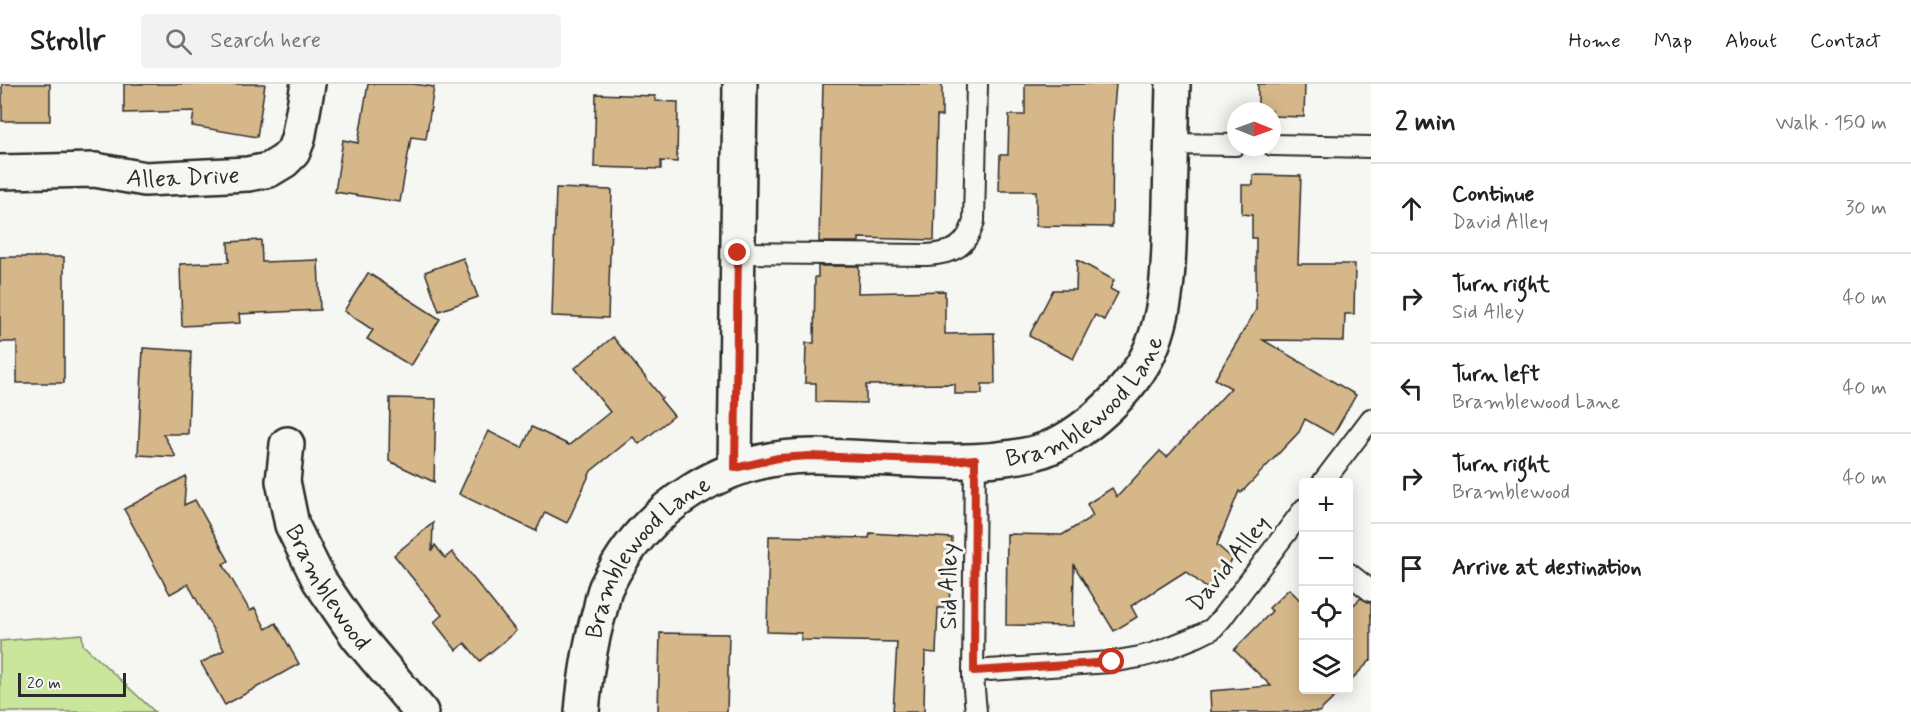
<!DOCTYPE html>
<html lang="en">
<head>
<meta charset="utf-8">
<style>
  :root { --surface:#fff; --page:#f2f2f2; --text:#222; --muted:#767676; --line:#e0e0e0 }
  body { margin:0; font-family:Mynerve,sans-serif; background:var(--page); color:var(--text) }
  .controls { position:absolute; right:18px; bottom:18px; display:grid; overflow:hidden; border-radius:6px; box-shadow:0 3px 15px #0003 }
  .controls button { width:54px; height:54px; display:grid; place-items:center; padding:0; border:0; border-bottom:2px solid var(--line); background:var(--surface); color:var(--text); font:30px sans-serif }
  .compass { position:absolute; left:1227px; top:18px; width:54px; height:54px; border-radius:50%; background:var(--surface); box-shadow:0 3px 15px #0003; rotate:91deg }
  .scale { position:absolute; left:18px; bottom:15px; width:108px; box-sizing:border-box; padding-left:6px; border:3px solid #2b2b2b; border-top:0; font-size:16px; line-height:21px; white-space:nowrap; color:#2b2b2b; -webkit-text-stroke:4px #f6f6f2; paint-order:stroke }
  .stop { position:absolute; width:18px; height:18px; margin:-14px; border:4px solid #c8321e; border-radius:50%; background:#fff }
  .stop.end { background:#c8321e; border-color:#fff; box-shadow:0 2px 6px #0008 }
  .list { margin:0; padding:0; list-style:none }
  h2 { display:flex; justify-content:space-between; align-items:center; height:78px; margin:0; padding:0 24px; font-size:26px }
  h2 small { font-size:20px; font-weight:400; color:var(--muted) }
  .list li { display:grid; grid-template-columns:39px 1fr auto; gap:18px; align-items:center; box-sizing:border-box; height:90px; padding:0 24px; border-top:2px solid var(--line) }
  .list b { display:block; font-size:22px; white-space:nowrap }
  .list p { margin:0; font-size:20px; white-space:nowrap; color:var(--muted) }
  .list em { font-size:20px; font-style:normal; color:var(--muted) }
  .icon { flex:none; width:33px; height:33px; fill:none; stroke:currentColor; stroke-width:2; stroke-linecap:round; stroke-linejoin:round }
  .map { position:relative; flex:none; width:1371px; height:628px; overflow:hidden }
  header { display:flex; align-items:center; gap:36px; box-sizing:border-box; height:84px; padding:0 30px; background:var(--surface); border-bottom:2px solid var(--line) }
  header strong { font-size:28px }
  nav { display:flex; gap:33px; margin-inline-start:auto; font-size:21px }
  .search { width:420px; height:54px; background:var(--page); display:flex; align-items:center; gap:15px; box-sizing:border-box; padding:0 21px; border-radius:6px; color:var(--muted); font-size:22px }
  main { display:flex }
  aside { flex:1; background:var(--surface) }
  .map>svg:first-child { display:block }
  .green { fill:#cae59c; stroke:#7a8864; stroke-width:1.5 }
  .building { fill:#d6b78a; stroke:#2b2b2b; stroke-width:1.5 }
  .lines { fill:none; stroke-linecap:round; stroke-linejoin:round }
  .service-casing { stroke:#2b2b2b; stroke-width:24 }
  .minor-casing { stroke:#2b2b2b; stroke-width:38 }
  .service { stroke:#f6f6f2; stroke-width:20 }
  .minor { stroke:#f6f6f2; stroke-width:33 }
  .route { stroke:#c8321e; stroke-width:8 }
  .labels { text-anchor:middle; stroke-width:6; stroke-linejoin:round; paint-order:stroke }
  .street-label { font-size:24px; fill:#2b2b2b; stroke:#f6f6f2 }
</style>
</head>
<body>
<header>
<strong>Strollr</strong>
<div class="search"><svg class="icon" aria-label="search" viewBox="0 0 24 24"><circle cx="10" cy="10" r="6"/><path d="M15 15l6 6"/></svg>Search here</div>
<nav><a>Home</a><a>Map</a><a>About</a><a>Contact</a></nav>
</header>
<main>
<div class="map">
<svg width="1371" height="628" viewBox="0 0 1371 628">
  <rect width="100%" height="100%" fill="#f6f6f2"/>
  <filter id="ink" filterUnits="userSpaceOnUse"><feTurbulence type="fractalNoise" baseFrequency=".0167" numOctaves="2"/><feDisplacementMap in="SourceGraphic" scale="12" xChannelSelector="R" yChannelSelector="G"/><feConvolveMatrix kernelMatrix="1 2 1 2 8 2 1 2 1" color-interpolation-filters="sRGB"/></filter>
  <g filter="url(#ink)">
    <path class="green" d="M 82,550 L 83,561 L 155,628 L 0,628 L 0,557 Z"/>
    <g class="building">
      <rect x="2" y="0" width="48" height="37"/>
      <path d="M 124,0 L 265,0 L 257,53 L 192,42 L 194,27 L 124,29 Z"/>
      <path d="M 368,0 L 413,0 L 434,3 L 426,55 L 411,53 L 400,118 L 335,108 L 343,56 L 358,59 Z"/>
      <path d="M 823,0 L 942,0 L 942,32 L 937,32 L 934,156 L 859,154 L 859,158 L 819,158 Z"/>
      <path d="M 1025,0 L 1116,0 L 1113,36 L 1112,143 L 1036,142 L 1036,107 L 999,107 L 1000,71 L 1008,71 L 1009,31 L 1025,31 Z"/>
      <path d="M 1258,0 L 1305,0 L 1304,33 L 1272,32 L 1272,27 L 1258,27 Z"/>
      <path d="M 596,10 L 655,12 L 655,17 L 678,18 L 677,78 L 661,77 L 661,85 L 594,83 Z"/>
      <path d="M 1253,91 L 1301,92 L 1298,180 L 1355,180 L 1354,230 L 1345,230 L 1344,257 L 1263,256 L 1356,311 L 1333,351 L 1305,335 L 1299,348 L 1241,409 L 1239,407 L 1217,461 L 1233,475 L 1206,504 L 1186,487 L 1131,522 L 1137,533 L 1114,547 L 1074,481 L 1073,542 L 1006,541 L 1007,450 L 1062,451 L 1093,432 L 1087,420 L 1112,404 L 1117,413 L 1160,367 L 1167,373 L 1231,304 L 1215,295 L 1256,226 L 1256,154 L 1252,154 L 1252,131 L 1242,130 L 1242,101 L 1253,101 Z"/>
      <path d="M 556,104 L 612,106 L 608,234 L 552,232 Z"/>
      <path d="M 261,156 L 262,178 L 318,176 L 320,226 L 239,230 L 240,239 L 182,242 L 180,180 L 229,178 L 228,158 Z"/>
      <path d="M 0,173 L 64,173 L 64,299 L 17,299 L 17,258 L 0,258 Z"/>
      <path d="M 463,174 L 478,213 L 439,227 L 425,188 Z"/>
      <path d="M 1077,176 L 1114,196 L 1110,205 L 1118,209 L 1104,236 L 1095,231 L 1073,275 L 1029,252 L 1053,206 L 1076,206 Z"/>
      <path d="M 818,182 L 859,182 L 858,209 L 945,207 L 945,250 L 994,249 L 995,300 L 982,300 L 982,310 L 955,310 L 955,300 L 866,301 L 866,319 L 816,318 L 816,299 L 805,299 L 806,259 L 814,259 L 815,193 L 818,193 Z"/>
      <path d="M 368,189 L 440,235 L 411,282 L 367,255 L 373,246 L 344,227 Z"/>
      <path d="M 613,253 L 662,314 L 660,315 L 674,332 L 639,360 L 633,353 L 591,387 L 567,439 L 545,428 L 536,447 L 459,410 L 488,347 L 522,364 L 532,343 L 569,361 L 610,328 L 575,284 Z"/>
      <path d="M 143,264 L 191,267 L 188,350 L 163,350 L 176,373 L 138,371 Z"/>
      <path d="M 390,314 L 436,315 L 434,398 L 389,377 Z"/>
      <path d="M 186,392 L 184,421 L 195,416 L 229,477 L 223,480 L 250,527 L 255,524 L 266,545 L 276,539 L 299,580 L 225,621 L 201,579 L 224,566 L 188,500 L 170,510 L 124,425 Z"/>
      <path d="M 433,439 L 432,467 L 435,461 L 445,474 L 452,468 L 516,547 L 480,577 L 465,559 L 456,566 L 434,538 L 442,531 L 394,471 Z"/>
      <path d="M 870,449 L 952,454 L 949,524 L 938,524 L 936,569 L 925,568 L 924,628 L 893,628 L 897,558 L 801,556 L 801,549 L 767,548 L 769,452 L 869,454 Z"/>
      <path d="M 1289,505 L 1304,520 L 1304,606 L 1342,606 L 1319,628 L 1211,628 L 1210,607 L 1271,602 L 1234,566 L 1272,527 L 1269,524 Z"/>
      <path d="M 1361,514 L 1371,519 L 1371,576 L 1348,599 L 1348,526 Z"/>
      <path d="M 660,549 L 729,550 L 727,628 L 658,628 Z"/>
    </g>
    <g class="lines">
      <g class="service-casing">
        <g id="service">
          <path d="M 1172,60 L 1236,61"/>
          <path d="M 1272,61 L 1371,63"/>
          <path d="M 738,169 L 927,171 C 953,169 966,164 974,137 L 977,0"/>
          <path d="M 975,375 L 973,594 L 976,628"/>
          <path d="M 1323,398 L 1371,335"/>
          <path d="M 1348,489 L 1371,507"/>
          <path d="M 973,587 L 1111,578 L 1140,573 L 1155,569 L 1198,552 L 1212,545 L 1221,535 L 1304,425"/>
        </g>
      </g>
      <g class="minor-casing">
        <g id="minor">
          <path id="s1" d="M 0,88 L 95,86 L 145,95 L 248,90 L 269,86 L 284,77 L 293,68 L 298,55 L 308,0"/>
          <path id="s2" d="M 287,360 L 283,397 L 292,441 L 319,496 L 358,553 L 421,628"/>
          <path d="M 735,384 L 740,0"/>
          <path id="s3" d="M 582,628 C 585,593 590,559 600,526 C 602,518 603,508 607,501 C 645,423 725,372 812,372 C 884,372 959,385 1030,370 C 1075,360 1126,312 1147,273 C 1170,228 1169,169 1170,120 C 1171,80 1172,40 1173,0"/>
        </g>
      </g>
      <use href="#service" class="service"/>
      <use href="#minor" class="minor"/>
    </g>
  </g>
  <g class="lines" filter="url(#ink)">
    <path class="route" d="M 738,169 L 735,384 L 778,374 L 810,372 L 952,377 L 975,375 L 974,587 L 1112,578"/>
  </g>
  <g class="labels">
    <g class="street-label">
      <text dy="8" stroke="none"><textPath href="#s1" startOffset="184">Allea Drive</textPath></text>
      <text dy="8" stroke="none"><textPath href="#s3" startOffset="680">Bramblewood Lane</textPath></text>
      <text dy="8" stroke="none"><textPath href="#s3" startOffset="176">Bramblewood Lane</textPath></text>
      <text transform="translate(1228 479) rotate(-51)" y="8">David Alley</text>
      <text dy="8" stroke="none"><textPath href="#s2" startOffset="154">Bramblewood</textPath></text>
      <text transform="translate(948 502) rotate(-90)" y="8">Sid Alley</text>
    </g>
  </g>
</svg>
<div class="controls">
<button>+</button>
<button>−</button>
<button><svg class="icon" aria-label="locate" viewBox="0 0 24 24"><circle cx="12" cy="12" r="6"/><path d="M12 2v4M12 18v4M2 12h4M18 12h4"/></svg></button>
<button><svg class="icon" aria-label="layers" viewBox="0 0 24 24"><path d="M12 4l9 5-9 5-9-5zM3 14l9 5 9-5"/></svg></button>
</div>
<svg class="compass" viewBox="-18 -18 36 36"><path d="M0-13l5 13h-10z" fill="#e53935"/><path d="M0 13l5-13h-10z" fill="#767676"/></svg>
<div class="scale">20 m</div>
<div class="stop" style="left:1112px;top:578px"></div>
<div class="stop end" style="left:738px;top:169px"></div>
</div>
<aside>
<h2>2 min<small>Walk · 150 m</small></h2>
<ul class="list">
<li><svg class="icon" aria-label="ahead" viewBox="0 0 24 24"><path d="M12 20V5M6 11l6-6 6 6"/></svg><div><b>Continue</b><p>David Alley</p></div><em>30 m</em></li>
<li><svg class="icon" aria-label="right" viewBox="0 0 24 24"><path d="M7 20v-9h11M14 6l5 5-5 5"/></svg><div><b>Turn right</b><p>Sid Alley</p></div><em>40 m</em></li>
<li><svg class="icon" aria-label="left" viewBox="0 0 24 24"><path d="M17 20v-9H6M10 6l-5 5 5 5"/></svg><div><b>Turn left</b><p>Bramblewood Lane</p></div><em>40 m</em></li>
<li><svg class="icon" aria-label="right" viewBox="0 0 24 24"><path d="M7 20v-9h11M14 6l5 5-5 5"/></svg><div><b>Turn right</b><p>Bramblewood</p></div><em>40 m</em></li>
<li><svg class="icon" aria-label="arrive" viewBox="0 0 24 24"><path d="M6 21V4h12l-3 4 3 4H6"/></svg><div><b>Arrive at destination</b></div></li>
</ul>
</aside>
</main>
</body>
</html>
